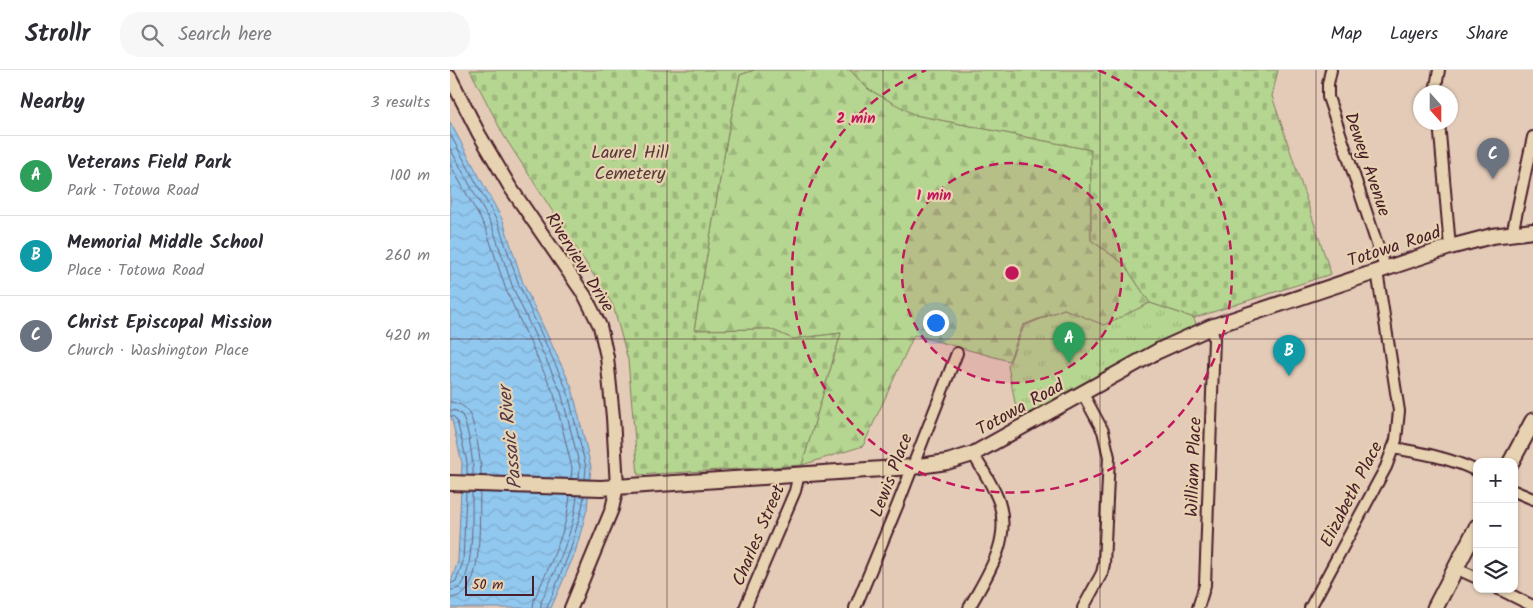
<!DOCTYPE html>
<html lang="en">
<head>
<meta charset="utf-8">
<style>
  :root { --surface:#fff; --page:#f7f7f7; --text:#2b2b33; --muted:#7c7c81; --line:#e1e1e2; --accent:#4a1f2b }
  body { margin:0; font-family:Kalam,sans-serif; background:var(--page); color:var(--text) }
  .controls { position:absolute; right:15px; bottom:15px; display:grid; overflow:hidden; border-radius:10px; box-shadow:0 1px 4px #0004 }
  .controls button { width:45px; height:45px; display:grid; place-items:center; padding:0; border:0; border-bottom:1px solid var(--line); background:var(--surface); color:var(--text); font:25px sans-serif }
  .compass { position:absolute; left:963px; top:15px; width:45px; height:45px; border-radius:50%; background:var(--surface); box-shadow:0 1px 4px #0004; rotate:159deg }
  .scale { position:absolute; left:15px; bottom:12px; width:69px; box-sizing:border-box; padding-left:5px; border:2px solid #4a1f2b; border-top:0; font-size:14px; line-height:18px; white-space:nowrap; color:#4a1f2b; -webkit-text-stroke:4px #e7d3b1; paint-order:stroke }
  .you { position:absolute; left:485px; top:252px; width:18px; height:18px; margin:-12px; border:4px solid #fff; border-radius:50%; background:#1a73e8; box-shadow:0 0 0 8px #1a73e833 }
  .badge { display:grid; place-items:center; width:32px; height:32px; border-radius:50%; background:var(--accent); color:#fff; font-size:16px; font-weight:700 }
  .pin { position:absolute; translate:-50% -41px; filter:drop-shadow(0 1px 2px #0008) }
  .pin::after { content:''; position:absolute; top:26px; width:18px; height:15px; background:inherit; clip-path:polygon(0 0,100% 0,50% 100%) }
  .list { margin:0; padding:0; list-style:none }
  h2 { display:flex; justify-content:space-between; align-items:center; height:65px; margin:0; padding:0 20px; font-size:21px }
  h2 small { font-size:16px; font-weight:400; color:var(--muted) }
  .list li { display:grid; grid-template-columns:32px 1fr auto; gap:15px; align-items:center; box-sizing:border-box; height:80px; padding:0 20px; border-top:1px solid var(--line) }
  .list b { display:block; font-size:19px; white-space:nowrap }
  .list p { margin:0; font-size:16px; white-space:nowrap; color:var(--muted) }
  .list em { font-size:16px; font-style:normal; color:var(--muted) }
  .icon { flex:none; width:28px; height:28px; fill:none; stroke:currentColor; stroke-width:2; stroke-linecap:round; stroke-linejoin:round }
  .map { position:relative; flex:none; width:1083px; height:538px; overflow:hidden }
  header { display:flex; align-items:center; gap:30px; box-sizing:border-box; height:70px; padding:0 25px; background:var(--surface); border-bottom:1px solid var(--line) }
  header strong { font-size:24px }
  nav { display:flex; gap:28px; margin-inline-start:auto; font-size:18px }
  .search { width:350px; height:45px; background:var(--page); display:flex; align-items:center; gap:12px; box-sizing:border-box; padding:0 18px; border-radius:20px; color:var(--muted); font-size:19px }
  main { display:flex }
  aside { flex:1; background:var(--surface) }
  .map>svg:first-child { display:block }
  .forest { fill:url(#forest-firs); stroke:#807a5e }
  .cemetery { fill:url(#cemetery-stones); stroke:#807a5e }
  .park { fill:url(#park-tufts); stroke:#807a5e }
  .water { fill:url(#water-waves); stroke:#7584a1 }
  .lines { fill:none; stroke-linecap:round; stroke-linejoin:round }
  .shore { stroke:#666379; stroke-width:1 }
  .minor-casing { stroke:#4a1f2b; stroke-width:14 }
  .tertiary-casing { stroke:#4a1f2b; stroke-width:16 }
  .secondary-casing { stroke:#4a1f2b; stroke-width:18 }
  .primary-casing { stroke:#4a1f2b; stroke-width:19 }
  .minor { stroke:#e7d3b1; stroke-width:10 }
  .tertiary { stroke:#e7d3b1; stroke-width:12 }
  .secondary { stroke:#e7d3b1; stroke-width:14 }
  .primary { stroke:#e7d3b1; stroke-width:15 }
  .grid { fill:none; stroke:#4a1f2b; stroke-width:1; stroke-opacity:0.55 }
  .ring { fill:none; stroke:#c2185b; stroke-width:2.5; stroke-dasharray:9 6 }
  .labels { text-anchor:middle; stroke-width:4.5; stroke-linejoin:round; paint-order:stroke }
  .park-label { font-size:18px; fill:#5a3a3a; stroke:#e7d3b1 }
  .street-label { font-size:18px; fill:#4a1f2b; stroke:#e7d3b1 }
  .water-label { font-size:19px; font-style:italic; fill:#553848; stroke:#e7d3b1 }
  .centre { fill:#c2185b; stroke:#e7d3b1; stroke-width:2.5 }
  .ring-label { font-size:15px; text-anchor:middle; font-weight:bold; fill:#c2185b; stroke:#e7d3b1; stroke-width:4.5; stroke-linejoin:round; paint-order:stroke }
</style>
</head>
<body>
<header>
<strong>Strollr</strong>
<div class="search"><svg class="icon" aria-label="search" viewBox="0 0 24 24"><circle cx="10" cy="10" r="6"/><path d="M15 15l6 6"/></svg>Search here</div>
<nav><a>Map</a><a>Layers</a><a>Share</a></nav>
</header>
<main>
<aside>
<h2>Nearby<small>3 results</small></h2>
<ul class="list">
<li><span class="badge" style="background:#2e9e5b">A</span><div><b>Veterans Field Park</b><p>Park · Totowa Road</p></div><em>100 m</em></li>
<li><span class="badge" style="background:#0f9aa8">B</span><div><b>Memorial Middle School</b><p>Place · Totowa Road</p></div><em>260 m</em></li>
<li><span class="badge" style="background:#6b7280">C</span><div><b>Christ Episcopal Mission</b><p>Church · Washington Place</p></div><em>420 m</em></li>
</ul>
</aside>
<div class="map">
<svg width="1083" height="538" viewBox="0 0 1083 538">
  <defs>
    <pattern id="forest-firs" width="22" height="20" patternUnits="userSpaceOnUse" patternTransform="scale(1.25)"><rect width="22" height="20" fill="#b5d690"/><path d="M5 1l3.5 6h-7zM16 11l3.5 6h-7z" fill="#9db77c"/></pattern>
    <pattern id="cemetery-stones" width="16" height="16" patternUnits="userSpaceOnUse" patternTransform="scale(1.25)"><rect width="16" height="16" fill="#b5d690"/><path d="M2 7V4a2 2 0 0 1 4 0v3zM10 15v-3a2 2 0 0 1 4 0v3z" fill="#9db77c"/></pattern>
    <pattern id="park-tufts" width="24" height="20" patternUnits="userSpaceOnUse" patternTransform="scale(1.25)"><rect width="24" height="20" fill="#b5d690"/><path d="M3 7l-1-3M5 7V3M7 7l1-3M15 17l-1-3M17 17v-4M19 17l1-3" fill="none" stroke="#9db77c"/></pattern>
    <pattern id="water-waves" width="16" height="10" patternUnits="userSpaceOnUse" patternTransform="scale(1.25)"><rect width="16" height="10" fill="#91c8ef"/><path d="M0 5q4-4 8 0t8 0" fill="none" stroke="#7fabcd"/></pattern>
  </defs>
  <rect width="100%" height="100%" fill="#e3cbb8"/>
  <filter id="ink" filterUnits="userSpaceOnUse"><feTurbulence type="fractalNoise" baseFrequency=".02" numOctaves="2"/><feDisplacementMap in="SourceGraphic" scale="10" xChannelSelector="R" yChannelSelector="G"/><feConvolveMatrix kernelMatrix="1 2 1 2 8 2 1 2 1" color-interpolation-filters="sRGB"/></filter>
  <g filter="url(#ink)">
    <path class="forest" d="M 304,0 L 400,0 L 418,19 L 466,45 L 641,80 L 641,170 L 674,194 L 700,233 L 653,256 L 614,239 L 573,255 L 559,291 L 464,265 L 413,376 L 352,395 L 391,263 L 343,269 L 320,259 L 244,260 L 278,63 L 290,5 Z"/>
    <g class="cemetery">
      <path d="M 20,0 L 304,0 L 290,5 L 278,63 L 244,260 L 320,259 L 343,269 L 391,263 L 352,395 L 188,405 L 178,290 L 163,235 L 54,66 Z"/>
      <path d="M 400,0 L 828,0 L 822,26 L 881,204 L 744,248 L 700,233 L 674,194 L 641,170 L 641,80 L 465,45 L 418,19 Z"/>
    </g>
    <path class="park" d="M 700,233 L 744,248 L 747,257 L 574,354 L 566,338 L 558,296 L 574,256 L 614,239 L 654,255 Z"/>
    <path class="water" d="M 0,52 L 53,151 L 73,213 L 122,318 L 141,397 L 137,439 L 125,483 L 101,538 L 0,538 L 0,515 L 8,491 L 12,393 L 0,342 Z"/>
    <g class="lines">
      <g class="shore">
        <path d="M 0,64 L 48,153 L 69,215 L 117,320 L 136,397 L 135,409"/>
        <path d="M 0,78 L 42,156 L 63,218 L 111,322 L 130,397 L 129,409"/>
        <path d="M 0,94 L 36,159 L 56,220 L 104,324 L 122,398 L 121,409"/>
        <path d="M 0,332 C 7,333 13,335 17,340 C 26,352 31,392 31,406"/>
        <path d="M 0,340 C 4,340 8,341 11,344 C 18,353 24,394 23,406"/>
        <path d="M 0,346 L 4,347 L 7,351 L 17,392 L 17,405"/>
        <path d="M 0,514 L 6,511 L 13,492 L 16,422"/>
        <path d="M 0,520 C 4,520 8,519 11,516 C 24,500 22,443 22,422"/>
        <path d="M 0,528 C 7,527 13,525 17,520 C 32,500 29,447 30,422"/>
        <path d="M 83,538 L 84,530 C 99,496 117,462 120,425"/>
        <path d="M 91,538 L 91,532 C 106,498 124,463 127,425"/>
        <path d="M 97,538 L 120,481 L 132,438 L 134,426"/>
      </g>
      <g class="minor-casing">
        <g id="minor">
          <path d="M 881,0 L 878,14 L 878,27 L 935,198"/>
          <path d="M 985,22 L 989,0"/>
          <path d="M 989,52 L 1000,177"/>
          <path d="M 1062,164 L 1083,67"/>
          <path d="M 633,324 L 653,361 L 659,387 L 654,494 L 652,503 L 633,538"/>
          <path d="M 943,378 C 973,383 1000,388 1027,401"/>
          <path d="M 1064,421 L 1083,429"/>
          <path d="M 1005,498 L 1027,508"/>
          <path d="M 1049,519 L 1083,536"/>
          <path d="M 295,538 L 345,421 L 349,404"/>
          <path d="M 405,538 L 448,434 L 507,283"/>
          <path d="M 519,538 C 537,505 562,471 549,432 C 543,415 532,399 523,384"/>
          <path d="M 748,538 L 755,515 L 764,269 L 761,257"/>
          <path d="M 860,538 L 936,397 L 946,370 L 949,341 L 927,201"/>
        </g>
      </g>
      <g class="tertiary-casing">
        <path id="tertiary" d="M 0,7 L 29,64 L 60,117 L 135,226 L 150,256 L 157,287 L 163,347 L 167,417 L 162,439 L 121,538"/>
      </g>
      <g class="secondary-casing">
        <path id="secondary" d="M 0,413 L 151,418 L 462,397 L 497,392 L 523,384 L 708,281 L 761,257 L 1000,177 L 1042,166 L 1083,161"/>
      </g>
      <g class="primary-casing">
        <g id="primary">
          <path d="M 1061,392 L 1083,351"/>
          <path d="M 985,538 L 1027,457"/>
        </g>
      </g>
      <use href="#minor" class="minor"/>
      <use href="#tertiary" class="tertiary"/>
      <use href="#secondary" class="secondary"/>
      <use href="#primary" class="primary"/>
    </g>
  </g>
  <path class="grid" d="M 217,0 L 217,538M 433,0 L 433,538M 650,0 L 650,538M 866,0 L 866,538M 0,269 L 1083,269"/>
  <circle cx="562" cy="203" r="110" fill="#c2185b" fill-opacity=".12"/>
  <g class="ring">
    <circle cx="562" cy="203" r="110"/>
    <path d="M648 0A220 220 0 1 1 476 0"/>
  </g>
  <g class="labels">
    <g class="park-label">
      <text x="180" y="88">Laurel Hill<tspan x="180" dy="21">Cemetery</tspan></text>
    </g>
    <g class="street-label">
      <text transform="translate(918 94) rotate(71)" y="6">Dewey Avenue</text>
      <text transform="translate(944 176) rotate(-18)" y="6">Totowa Road</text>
      <text transform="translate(130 192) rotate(58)" y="6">Riverview Drive</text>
      <text transform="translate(570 337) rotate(-29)" y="6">Totowa Road</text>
      <text transform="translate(743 397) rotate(-88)" y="6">William Place</text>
      <text transform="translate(441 405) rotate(-69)" y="6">Lewis Place</text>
      <text transform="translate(901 424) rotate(-63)" y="6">Elizabeth Place</text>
      <text transform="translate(308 465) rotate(-67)" y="6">Charles Street</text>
    </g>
    <g class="water-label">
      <text transform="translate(59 368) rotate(-96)" y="7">Passaic River</text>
    </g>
  </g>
  <circle cx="562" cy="203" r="8" class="centre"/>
  <g class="ring-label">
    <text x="406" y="53">2 min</text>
    <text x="484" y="130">1 min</text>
  </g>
</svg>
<div class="controls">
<button>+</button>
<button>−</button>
<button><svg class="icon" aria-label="layers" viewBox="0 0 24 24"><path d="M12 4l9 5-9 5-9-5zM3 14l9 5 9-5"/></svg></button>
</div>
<svg class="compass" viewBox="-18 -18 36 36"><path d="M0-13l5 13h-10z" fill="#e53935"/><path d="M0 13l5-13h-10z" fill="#7c7c81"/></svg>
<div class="scale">50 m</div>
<div class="you"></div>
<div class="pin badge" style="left:619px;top:293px;background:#2e9e5b">A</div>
<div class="pin badge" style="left:839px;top:306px;background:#0f9aa8">B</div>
<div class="pin badge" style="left:1043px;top:109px;background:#6b7280">C</div>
</div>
</main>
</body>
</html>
